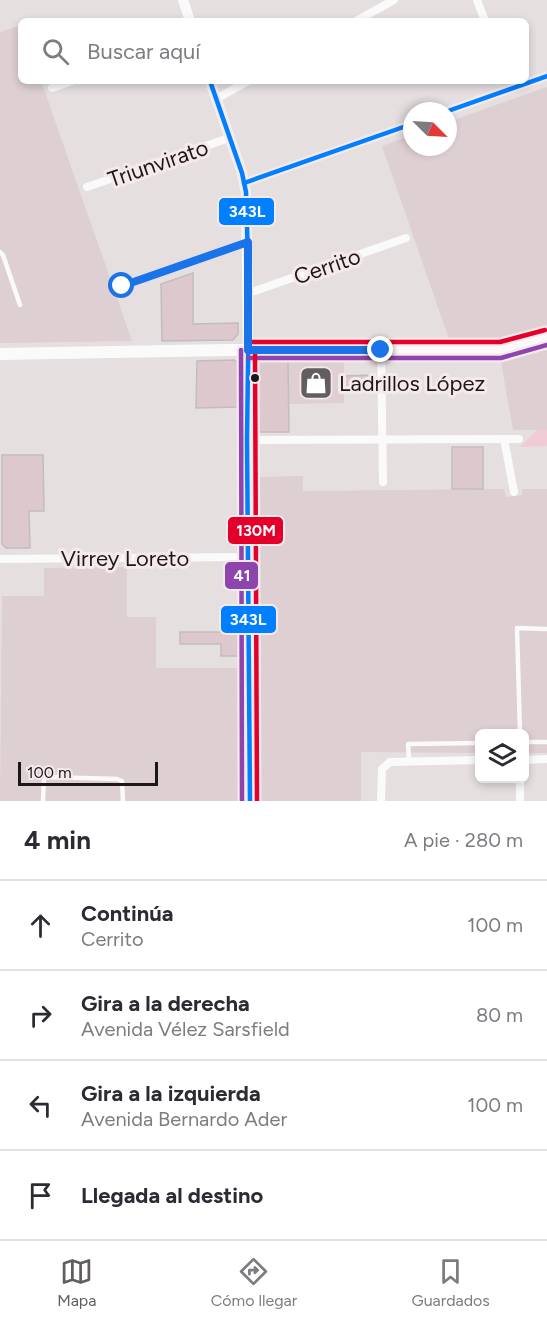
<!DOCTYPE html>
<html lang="es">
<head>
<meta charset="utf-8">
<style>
  :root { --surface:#fff; --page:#f2f2f3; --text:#2b2b33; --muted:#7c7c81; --line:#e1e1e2; --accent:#625e5f }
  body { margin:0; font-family:Figtree,sans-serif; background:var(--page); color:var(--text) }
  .controls { position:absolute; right:18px; bottom:18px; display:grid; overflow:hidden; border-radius:9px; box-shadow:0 3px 9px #0003 }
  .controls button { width:54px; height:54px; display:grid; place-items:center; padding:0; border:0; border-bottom:2px solid var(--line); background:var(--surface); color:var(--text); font:30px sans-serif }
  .compass { position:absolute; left:403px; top:102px; width:54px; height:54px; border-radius:50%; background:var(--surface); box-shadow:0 3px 9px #0003; rotate:114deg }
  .scale { position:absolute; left:18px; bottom:15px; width:140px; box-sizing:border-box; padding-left:6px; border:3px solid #1c1819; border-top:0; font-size:16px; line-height:21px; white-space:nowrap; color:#1c1819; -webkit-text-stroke:4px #f5e9ec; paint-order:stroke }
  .stop { position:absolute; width:18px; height:18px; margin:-14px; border:4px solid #1a73e8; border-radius:50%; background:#fff }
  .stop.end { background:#1a73e8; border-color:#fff; box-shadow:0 2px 6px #0008 }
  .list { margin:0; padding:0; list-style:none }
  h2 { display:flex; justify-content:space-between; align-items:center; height:78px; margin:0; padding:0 24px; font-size:26px }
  h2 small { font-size:20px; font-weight:400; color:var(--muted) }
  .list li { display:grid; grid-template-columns:39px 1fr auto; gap:18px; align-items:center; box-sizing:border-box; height:90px; padding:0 24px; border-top:2px solid var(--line) }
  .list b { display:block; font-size:22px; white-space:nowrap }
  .list p { margin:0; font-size:20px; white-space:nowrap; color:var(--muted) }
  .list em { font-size:20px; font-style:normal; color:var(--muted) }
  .icon { flex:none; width:33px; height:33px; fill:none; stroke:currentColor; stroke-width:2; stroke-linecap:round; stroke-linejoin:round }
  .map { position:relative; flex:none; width:547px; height:801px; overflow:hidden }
  .search { position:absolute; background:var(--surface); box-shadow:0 3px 9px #0003; left:18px; right:18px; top:18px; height:66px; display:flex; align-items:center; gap:15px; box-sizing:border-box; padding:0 21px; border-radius:9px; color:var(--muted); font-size:22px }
  .sheet { height:438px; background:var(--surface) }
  nav { display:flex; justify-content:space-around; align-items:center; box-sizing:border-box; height:84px; border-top:2px solid var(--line); background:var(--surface); font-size:16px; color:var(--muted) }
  nav a { display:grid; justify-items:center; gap:3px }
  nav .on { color:var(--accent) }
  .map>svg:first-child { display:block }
  .built { fill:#ddcfd2 }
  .green { fill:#f0cbd5 }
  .building { fill:#ddc8ce; stroke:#c1bdbe; stroke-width:1.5 }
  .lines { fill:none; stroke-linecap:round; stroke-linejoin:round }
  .service { stroke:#fbfafa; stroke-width:4.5 }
  .minor { stroke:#fbfafa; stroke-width:8 }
  .tertiary { stroke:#fbfafa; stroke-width:10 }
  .secondary { stroke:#fbfafa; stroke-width:12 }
  .bus-1-casing { stroke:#f5e9ec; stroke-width:9 }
  .bus-2-casing { stroke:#f5e9ec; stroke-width:9 }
  .bus-3-casing { stroke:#f5e9ec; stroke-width:9 }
  .bus-1 { stroke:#007fff; stroke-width:4.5 }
  .bus-2 { stroke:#8e44ad; stroke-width:4.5 }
  .bus-3 { stroke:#e4002b; stroke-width:4.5 }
  .route { stroke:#1a73e8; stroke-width:8 }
  .bus-dot { fill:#1c1819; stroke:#f5e9ec; stroke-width:2 }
  .labels { text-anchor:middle; stroke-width:6; stroke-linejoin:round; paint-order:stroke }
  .street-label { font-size:22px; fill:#1c1819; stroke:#f5e9ec }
  .poi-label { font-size:22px; fill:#1c1819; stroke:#f5e9ec; text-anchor:start }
  .line-badge { stroke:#f5e9ec; stroke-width:2 }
  .badge-label { font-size:16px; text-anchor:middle; font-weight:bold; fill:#fff }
</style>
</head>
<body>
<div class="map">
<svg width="547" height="801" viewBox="0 0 547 801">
  <rect width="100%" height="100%" fill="#e5dfe0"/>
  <g class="built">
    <path d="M 21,25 L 21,81 L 41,81 L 132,341 L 0,343 L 0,32 Z"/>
    <path d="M 547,87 L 547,326 L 516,338 L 449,339 L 382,146 L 412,135 L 412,147 L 448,147 L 448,122 Z"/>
    <path d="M 547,345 L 547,430 L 513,430 L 501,362 Z"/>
    <path d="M 288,361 L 344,361 L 344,403 L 288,404 Z"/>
    <path d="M 303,476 L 303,491 L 504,489 L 506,497 L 522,495 L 522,489 L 547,489 L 547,753 L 525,753 L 524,734 L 480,734 L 479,753 L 361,752 L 361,801 L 259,801 L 258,477 Z"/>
    <path d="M 127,567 L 127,617 L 156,617 L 156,668 L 239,668 L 240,801 L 0,801 L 2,596 L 44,596 L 44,568 Z"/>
  </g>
  <path class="green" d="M 537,430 L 547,430 L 547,446 L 520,447 Z"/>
  <g class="building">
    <path d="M 193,273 L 193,324 L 238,323 L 238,334 L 233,340 L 162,341 L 161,284 Z"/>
    <path d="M 234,360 L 238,363 L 238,407 L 196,408 L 197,361 Z"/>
    <path d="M 261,361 L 288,361 L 289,432 L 257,432 L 256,365 Z"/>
    <path d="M 372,375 L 372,390 L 344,390 L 344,376 Z"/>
    <rect x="452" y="447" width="31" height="42"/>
    <path d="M 2,455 L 43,455 L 44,511 L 29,511 L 30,548 L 6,548 L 2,544 Z"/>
    <path d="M 180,632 L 239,632 L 239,656 L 221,656 L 221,644 L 180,644 Z"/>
  </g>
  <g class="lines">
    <g class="service">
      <path d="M 0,252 L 3,255 L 20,305"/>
      <path d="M 520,734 L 517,628 L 547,629"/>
      <path d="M 524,742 L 547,742"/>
      <path d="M 409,761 L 408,744 L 480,743"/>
      <path d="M 43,801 L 44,778 L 48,777 L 117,779 L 122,781 L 123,801"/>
    </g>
    <g class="minor">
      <path d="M 477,0 L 485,21"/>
      <path d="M 356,21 L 394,0"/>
      <path d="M 52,88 L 72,81"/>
      <path d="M 216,99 L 248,81"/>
      <path d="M 448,111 L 547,76"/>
      <path d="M 244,183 L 412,124"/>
      <path d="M 87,187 L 229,138"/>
      <path d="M 122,286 L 248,242"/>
      <path d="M 249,293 L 406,238"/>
      <path d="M 381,350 L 383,482"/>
      <path d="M 504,439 L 514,492"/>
      <path d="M 247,440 L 519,439"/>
      <path d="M 0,559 L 249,557"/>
      <path d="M 524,760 L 547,759"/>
      <path d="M 520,778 L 520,801"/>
      <path d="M 381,801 L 382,769 L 390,762 L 480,760"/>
    </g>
    <g class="tertiary">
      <path d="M 183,0 L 190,21"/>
      <path d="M 210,81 L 242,173 L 246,192 L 248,350"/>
    </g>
    <g class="secondary">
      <path d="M 248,350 L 250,801"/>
      <path d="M 0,354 L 226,350 L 501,350 L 547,337"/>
    </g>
    <g class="bus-1-casing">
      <g id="bus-1">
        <path d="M 210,81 L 242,173 L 246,192 L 249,293 L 247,440 L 250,801"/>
        <path d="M 448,111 L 547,76"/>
        <path d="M 244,183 L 412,124"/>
      </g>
    </g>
    <g class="bus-2-casing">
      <g id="bus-2">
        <path d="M 241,350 L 242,801"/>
        <path d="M 248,358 L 501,358 L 547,345"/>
      </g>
    </g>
    <g class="bus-3-casing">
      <g id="bus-3">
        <path d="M 248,342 L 500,342 L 545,330"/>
        <path d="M 255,350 L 257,801"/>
      </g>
    </g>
    <use href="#bus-1" class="bus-1"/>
    <use href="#bus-2" class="bus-2"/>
    <use href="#bus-3" class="bus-3"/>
  </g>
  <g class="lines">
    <path class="route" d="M 122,286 L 248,242 L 248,350 L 381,350"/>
  </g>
  <defs>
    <g id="shop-square" transform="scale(1.725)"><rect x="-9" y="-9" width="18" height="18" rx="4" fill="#625e5f" stroke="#f5e9ec"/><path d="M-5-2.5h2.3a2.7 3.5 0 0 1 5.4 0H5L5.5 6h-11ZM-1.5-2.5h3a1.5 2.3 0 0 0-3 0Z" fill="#fff"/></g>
  </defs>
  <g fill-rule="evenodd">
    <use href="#shop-square" x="316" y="383"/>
  </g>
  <circle class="bus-dot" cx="255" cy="378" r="5"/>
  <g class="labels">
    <g class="street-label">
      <text transform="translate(158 163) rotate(-19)" y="8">Triunvirato</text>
      <text transform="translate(327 266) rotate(-19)" y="8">Cerrito</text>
      <text x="125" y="566">Virrey Loreto</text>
    </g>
    <g class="poi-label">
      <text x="339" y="391">Ladrillos López</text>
    </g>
  </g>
  <g class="line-badge">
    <rect x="218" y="197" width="57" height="29" rx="6" fill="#007fff"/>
    <rect x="227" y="516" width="57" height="29" rx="6" fill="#e4002b"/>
    <rect x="224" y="561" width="35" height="29" rx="6" fill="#8e44ad"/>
    <rect x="220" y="605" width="57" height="29" rx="6" fill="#007fff"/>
  </g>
  <g class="badge-label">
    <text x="247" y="217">343L</text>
    <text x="256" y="536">130M</text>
    <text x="242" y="581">41</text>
    <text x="248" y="625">343L</text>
  </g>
</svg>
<div class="controls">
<button><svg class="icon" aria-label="layers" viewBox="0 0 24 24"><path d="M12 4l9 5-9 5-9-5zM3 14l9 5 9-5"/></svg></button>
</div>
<svg class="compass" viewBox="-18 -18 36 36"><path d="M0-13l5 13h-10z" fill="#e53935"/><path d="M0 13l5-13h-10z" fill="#7c7c81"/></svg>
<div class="scale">100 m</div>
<div class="stop" style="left:122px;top:286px"></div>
<div class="stop end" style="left:381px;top:350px"></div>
<div class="search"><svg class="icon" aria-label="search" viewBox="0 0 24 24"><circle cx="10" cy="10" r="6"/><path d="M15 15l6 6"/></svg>Buscar aquí</div>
</div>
<section class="sheet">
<h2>4 min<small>A pie · 280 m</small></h2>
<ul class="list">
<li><svg class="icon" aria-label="ahead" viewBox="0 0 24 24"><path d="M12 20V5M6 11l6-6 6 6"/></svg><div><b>Continúa</b><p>Cerrito</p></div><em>100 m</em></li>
<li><svg class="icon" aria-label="right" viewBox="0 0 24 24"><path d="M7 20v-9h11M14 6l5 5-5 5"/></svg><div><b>Gira a la derecha</b><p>Avenida Vélez Sarsfield</p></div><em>80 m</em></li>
<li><svg class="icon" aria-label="left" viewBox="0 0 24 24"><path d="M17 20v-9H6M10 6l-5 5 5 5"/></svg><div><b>Gira a la izquierda</b><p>Avenida Bernardo Ader</p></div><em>100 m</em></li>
<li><svg class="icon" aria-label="arrive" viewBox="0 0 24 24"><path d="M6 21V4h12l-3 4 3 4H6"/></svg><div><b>Llegada al destino</b></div></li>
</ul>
</section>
<nav>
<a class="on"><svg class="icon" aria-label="map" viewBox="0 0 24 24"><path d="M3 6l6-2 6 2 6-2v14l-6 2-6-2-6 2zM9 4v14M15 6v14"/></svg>Mapa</a>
<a><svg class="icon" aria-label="directions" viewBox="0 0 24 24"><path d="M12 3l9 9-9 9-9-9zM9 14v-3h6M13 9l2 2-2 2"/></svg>Cómo llegar</a>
<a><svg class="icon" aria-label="saved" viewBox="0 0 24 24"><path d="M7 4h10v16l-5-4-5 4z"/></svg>Guardados</a>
</nav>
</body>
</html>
